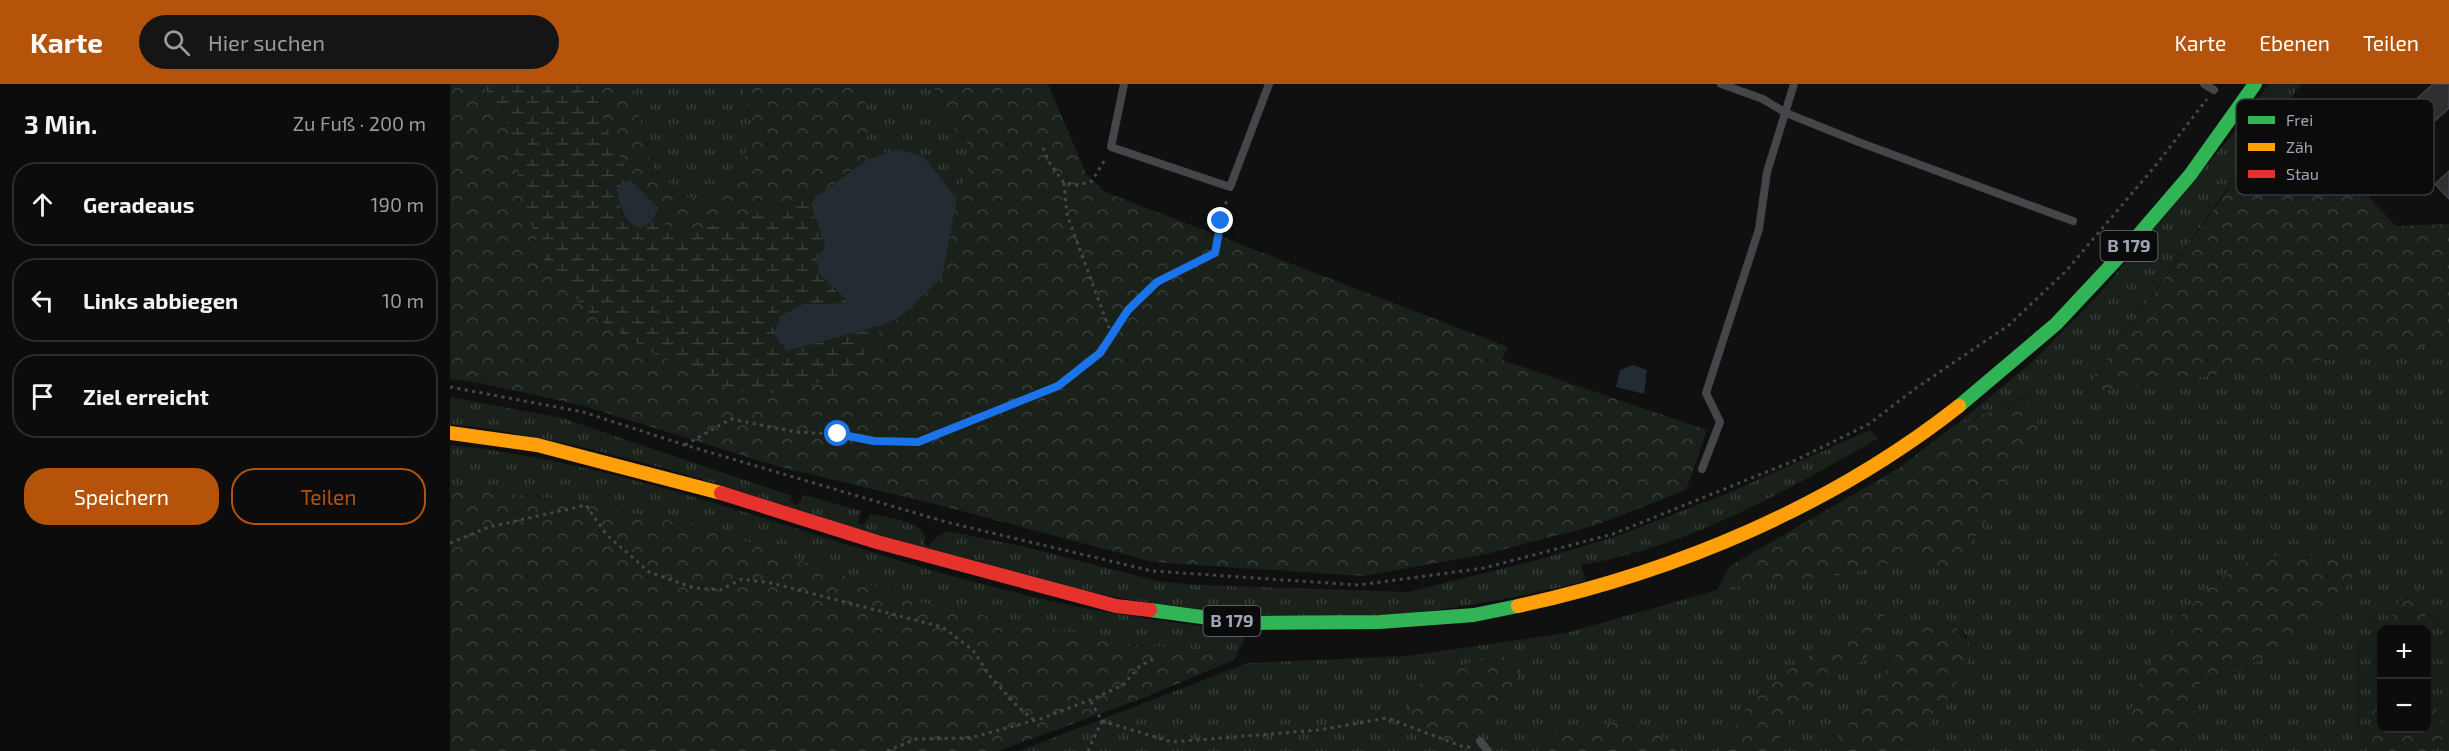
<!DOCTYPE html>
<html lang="de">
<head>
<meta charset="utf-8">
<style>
  :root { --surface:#0c0c0d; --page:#151516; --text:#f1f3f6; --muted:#9a9b9d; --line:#2c2c2e; --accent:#b45309 }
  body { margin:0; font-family:"Exo 2",sans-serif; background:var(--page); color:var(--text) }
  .controls { position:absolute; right:18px; bottom:18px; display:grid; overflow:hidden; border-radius:12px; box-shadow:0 6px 24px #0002 }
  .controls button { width:54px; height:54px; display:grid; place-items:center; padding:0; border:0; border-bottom:2px solid var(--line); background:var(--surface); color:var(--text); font:30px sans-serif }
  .stop { position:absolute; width:18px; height:18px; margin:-14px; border:4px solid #1a73e8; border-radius:50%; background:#fff }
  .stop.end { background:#1a73e8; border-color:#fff; box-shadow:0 2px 6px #0008 }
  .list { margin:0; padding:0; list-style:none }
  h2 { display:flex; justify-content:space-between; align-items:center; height:78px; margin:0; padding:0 24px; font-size:26px }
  h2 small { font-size:20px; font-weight:400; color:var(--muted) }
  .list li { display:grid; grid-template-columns:39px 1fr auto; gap:18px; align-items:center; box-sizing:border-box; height:84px; margin:0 12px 12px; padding:0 12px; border:2px solid var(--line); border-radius:24px }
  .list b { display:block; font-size:22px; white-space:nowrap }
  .list em { font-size:20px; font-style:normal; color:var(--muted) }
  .actions { display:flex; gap:12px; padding:18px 24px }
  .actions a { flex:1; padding:14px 0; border:2px solid var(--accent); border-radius:24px; text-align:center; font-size:21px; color:var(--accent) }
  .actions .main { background:var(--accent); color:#fff }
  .icon { flex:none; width:33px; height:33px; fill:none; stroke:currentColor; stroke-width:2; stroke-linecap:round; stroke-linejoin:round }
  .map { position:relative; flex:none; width:1999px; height:667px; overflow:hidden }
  header { display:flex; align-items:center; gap:36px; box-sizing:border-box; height:84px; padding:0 30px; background:var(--accent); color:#fff }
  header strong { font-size:28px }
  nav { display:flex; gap:33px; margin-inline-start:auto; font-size:21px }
  .search { width:420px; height:54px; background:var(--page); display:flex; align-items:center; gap:15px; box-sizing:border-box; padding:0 21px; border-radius:33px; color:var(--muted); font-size:22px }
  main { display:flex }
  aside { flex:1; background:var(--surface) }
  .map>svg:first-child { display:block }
  .grass { fill:url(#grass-tufts) }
  .forest { fill:url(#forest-crowns) }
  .wetland { fill:url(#wetland-marsh) }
  .water { fill:#232b33 }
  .building { fill:#2e2f31; stroke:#3e4045; stroke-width:1.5 }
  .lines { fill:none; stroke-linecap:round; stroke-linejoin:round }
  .path { stroke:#45474b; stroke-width:3; stroke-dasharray:3 4.5; stroke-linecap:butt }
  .lane { stroke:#44464a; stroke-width:8 }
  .fast { stroke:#30b455; stroke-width:14 }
  .slow { stroke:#ff9f0a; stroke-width:14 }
  .jam { stroke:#e5322d; stroke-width:14 }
  .route { stroke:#1a73e8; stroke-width:8 }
  .labels { text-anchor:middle; stroke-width:4.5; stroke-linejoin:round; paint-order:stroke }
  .shield { fill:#0b0b0c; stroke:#737782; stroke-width:1.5 }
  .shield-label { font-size:18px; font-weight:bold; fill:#9fa5b4 }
  .key { fill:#0b0b0c; stroke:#37393e; stroke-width:1.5 }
  .key-label { font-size:16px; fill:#9fa5b4 }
</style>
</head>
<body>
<header>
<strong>Karte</strong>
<div class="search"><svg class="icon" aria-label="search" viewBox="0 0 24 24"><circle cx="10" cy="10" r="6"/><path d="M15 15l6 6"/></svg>Hier suchen</div>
<nav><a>Karte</a><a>Ebenen</a><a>Teilen</a></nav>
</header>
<main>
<aside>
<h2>3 Min.<small>Zu Fuß · 200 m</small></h2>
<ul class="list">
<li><svg class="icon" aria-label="ahead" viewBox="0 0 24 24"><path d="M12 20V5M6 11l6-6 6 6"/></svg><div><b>Geradeaus</b></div><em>190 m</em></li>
<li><svg class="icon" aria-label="left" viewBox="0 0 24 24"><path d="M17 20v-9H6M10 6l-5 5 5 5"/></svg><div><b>Links abbiegen</b></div><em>10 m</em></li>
<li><svg class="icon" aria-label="arrive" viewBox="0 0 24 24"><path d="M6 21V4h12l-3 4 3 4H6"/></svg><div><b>Ziel erreicht</b></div></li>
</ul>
<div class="actions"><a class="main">Speichern</a><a>Teilen</a></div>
</aside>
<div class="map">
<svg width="1999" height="667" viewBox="0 0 1999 667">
  <defs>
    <pattern id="grass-tufts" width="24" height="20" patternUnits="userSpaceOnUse" patternTransform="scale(1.5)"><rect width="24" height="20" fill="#1a211b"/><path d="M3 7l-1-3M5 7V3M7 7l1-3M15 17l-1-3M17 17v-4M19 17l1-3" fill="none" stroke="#383e3a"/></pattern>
    <pattern id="forest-crowns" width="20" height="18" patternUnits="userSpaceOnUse" patternTransform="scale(1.5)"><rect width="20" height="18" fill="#1a211b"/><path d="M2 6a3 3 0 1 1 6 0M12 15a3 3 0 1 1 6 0" fill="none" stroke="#383e3a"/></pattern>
    <pattern id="wetland-marsh" width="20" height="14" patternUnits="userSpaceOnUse" patternTransform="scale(1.5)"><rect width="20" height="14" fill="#1a211b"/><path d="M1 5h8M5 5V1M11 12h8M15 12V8" fill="none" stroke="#383e3a"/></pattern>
  </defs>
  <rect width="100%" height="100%" fill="#101011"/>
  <g class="grass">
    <path d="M 182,0 L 298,0 L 293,9 L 304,47 L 290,84 L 270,106 L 256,116 L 233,112 L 200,80 Z"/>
    <path d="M 415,0 L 484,0 L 486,27 L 521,63 L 519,81 L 507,115 L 492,97 L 449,65 L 418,75 Z"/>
    <path d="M 1819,0 L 1851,0 L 1633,309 L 1999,259 L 1999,667 L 1979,667 L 1996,652 L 1977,597 L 1976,546 L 1974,545 L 1980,513 L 1947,520 L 1938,545 L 1932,546 C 1931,586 1921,626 1919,667 L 1726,667 L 1743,636 L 1744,610 L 1753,596 L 1788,587 L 1823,569 L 1885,521 L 1876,471 L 1844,473 L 1764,499 L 1729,534 L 1703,576 L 1675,650 L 1685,667 L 1460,667 L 1500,611 L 1517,552 L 1503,541 L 1473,531 L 1381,667 L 1324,667 L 1339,635 L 1355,612 L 1416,574 L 1344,582 L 1301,616 L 1271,667 L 1230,667 L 1203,645 L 1168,638 L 1100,652 L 1088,667 L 569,667 L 798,579 L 957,572 L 1116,549 L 1267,506 L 1289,480 L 1343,496 L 1397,490 L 1461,474 L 1503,485 L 1580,321 L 1576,312 L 1502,344 L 1581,279 L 1645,215 L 1782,51 Z"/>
    <path d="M 0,313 L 112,334 L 342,412 L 340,418 L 347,421 L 355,411 L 411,427 L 408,440 L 414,441 L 420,430 C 435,433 483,438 474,460 L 479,462 L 483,456 L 496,447 L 576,463 L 707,497 L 747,501 L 958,508 L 1091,475 L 1170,451 L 1276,410 L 1420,346 L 1427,355 C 1334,408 1238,463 1131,481 L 1136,497 C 1081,510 1025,522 969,528 C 843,541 703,526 581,494 C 500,472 419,449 340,423 C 228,387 117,353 0,340 Z"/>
    <path d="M 0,361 C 179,379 348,451 521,497 C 553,505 586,514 618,521 C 677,533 738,540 797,549 L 784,576 L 777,568 L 679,560 L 473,519 L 256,444 L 121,417 L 0,402 Z"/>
  </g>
  <g class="forest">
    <path d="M 0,0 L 31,0 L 55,29 L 73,116 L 142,232 L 206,271 L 284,307 L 407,281 L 433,241 L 454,230 L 492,194 L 507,115 L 519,81 L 521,63 L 486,27 L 484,0 L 598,0 L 636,90 L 655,108 L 1058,263 L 1052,276 L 1257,346 L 1236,406 L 1143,442 L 1036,470 L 914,492 L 703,478 L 493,422 L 330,383 L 134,322 L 30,299 L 0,295 Z"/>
    <path d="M 143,0 L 182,0 L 200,80 L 233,112 L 256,116 L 270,106 L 290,84 L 304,47 L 293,9 L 298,0 L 415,0 L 418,75 L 366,113 L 234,149 L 215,141 L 209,124 L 180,95 L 154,38 Z"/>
    <path d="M 1835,25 L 1946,142 L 1999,140 L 1999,259 L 1633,309 Z"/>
    <path d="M 1576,313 L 1592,349 L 1557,406 L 1503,485 L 1461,474 L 1397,490 L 1267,506 L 1280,482 L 1449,384 L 1501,344 Z"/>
    <path d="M 0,402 L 121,417 L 256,444 L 473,519 L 679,560 L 777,568 L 784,576 L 698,612 L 548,667 L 0,667 Z"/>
    <path d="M 1876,471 L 1894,475 L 1905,489 L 1885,521 L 1823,569 L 1788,587 L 1753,596 L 1744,610 L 1743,636 L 1726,667 L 1685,667 L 1675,650 L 1686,607 L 1703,576 L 1729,534 L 1764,499 L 1808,472 Z"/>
    <path d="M 1963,505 L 1980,513 L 1974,545 L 1938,545 L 1947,520 Z"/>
    <path d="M 1432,530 L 1440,542 L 1416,574 L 1355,612 L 1339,635 L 1324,667 L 1271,667 L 1301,616 L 1344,582 L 1419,534 Z"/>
    <path d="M 1473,531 C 1498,540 1513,540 1522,568 L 1500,611 L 1460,667 L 1381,667 Z"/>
    <path d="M 1931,570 L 1932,644 L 1976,644 L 1977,597 L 1996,652 L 1979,667 L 1919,667 L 1921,637 Z"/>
    <path d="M 1035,573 L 1059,573 L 1071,586 C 1066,595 1061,607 1055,614 C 1049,621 1017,653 1010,656 C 977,667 940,626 970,600 C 978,593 1022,578 1035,573 Z"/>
    <path d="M 1168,638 L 1203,645 L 1230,667 L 1088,667 L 1100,652 Z"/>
  </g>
  <path class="wetland" d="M 31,0 L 143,0 L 154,38 L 180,95 L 166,106 L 172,130 L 202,137 L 209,124 L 215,141 L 234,149 L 366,113 L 361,120 L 375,162 L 366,176 L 384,205 L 400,220 L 337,267 L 433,241 L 407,281 L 344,310 L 284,307 L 206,271 L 142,232 L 94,178 L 73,116 L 55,29 Z"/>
  <g class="water">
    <path d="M 449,65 L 475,74 L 507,115 L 492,194 L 454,230 L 433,241 L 337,267 L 324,250 L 330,232 L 354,220 L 399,219 L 369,189 L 366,176 L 375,162 L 361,120 L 366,113 L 418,75 Z"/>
    <path d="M 180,95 L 209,124 L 202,137 L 191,145 C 173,137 170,123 166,105 Z"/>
    <path d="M 1183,281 L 1197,286 L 1194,310 L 1166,303 L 1170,286 Z"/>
  </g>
  <g class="building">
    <path d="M 1983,0 L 1999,0 L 1999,24 L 1953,66 L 1934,45 Z"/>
    <path d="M 1999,87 L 1999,115 L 1985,100 Z"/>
  </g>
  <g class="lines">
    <g class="path">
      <path d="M 593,64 L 599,78 L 614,99 L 629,101 L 642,97 L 656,74"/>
      <path d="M 614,99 L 617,131 L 662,252"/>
      <path d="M 0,303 L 133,328 L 235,361 L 496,438 L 702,487 L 909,501 L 1034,484 L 1163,450 L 1346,376 L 1419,340 L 1466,304 L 1559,241 L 1616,187 L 1706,81 L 1757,15"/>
      <path d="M 235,361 L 281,335 L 346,348 L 388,350 L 424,357 L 468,358 L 608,302 L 650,269 L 678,226 L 707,198 L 765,169 L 777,114"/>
      <path d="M 0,459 L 39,443 L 136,421 L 156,450 L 199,488 L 244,504 L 270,506 L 292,495 L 321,499 L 492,543 L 523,566 L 539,591 L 567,622 L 584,636"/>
      <path d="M 652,637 L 722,658 L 869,646 L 937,634 L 1014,663 L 1021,663"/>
      <path d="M 437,667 L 466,655 L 520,654 L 593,634 L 640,616 L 673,601 L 690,582 L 703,575"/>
      <path d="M 638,667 L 652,637 L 640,616"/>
    </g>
    <g class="lane">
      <path d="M 674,0 L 661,63 L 780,103 L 819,0"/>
      <path d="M 1271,0 L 1313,15 L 1336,29 L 1411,59 L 1623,137"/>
      <path d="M 1754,0 L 1764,6"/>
      <path d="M 1252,385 L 1270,338 L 1256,309 L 1309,145 L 1317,88 L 1344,0"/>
      <path d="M 1030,657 L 1038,667"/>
    </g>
    <g class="fast">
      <path d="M 1509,322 L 1606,240 L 1679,162 L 1740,91 L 1805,0"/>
      <path d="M 700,526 L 796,539 L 930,538 L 1024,531 L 1068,522"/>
    </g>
    <g class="slow">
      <path d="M 0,349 L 87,361 L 271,409"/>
      <path d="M 1068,522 C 1226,488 1382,422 1509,322"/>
    </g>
    <path class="jam" d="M 271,409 L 427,458 L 666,522 L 700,526"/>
  </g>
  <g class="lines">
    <path class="route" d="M 388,350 L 424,357 L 468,358 L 608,302 L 650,269 L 678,226 L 707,198 L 765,169 L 771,137"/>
  </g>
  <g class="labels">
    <g class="shield">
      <rect x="1650.5" y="147" width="57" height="30" rx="4.5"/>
      <rect x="753.5" y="522" width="57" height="30" rx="4.5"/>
    </g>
    <g class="shield-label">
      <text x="1679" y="168">B 179</text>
      <text x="782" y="543">B 179</text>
    </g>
  </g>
  <rect x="1786" y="15" width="198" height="96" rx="9" class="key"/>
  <rect x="1798" y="32" width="27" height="8" fill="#30b455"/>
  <rect x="1798" y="59" width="27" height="8" fill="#ff9f0a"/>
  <rect x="1798" y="86" width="27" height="8" fill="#e5322d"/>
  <g class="key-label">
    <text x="1836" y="42">Frei</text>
    <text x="1836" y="69">Zäh</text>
    <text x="1836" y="96">Stau</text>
  </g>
</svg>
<div class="controls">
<button>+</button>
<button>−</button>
</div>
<div class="stop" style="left:388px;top:350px"></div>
<div class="stop end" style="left:771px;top:137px"></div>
</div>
</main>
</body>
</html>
